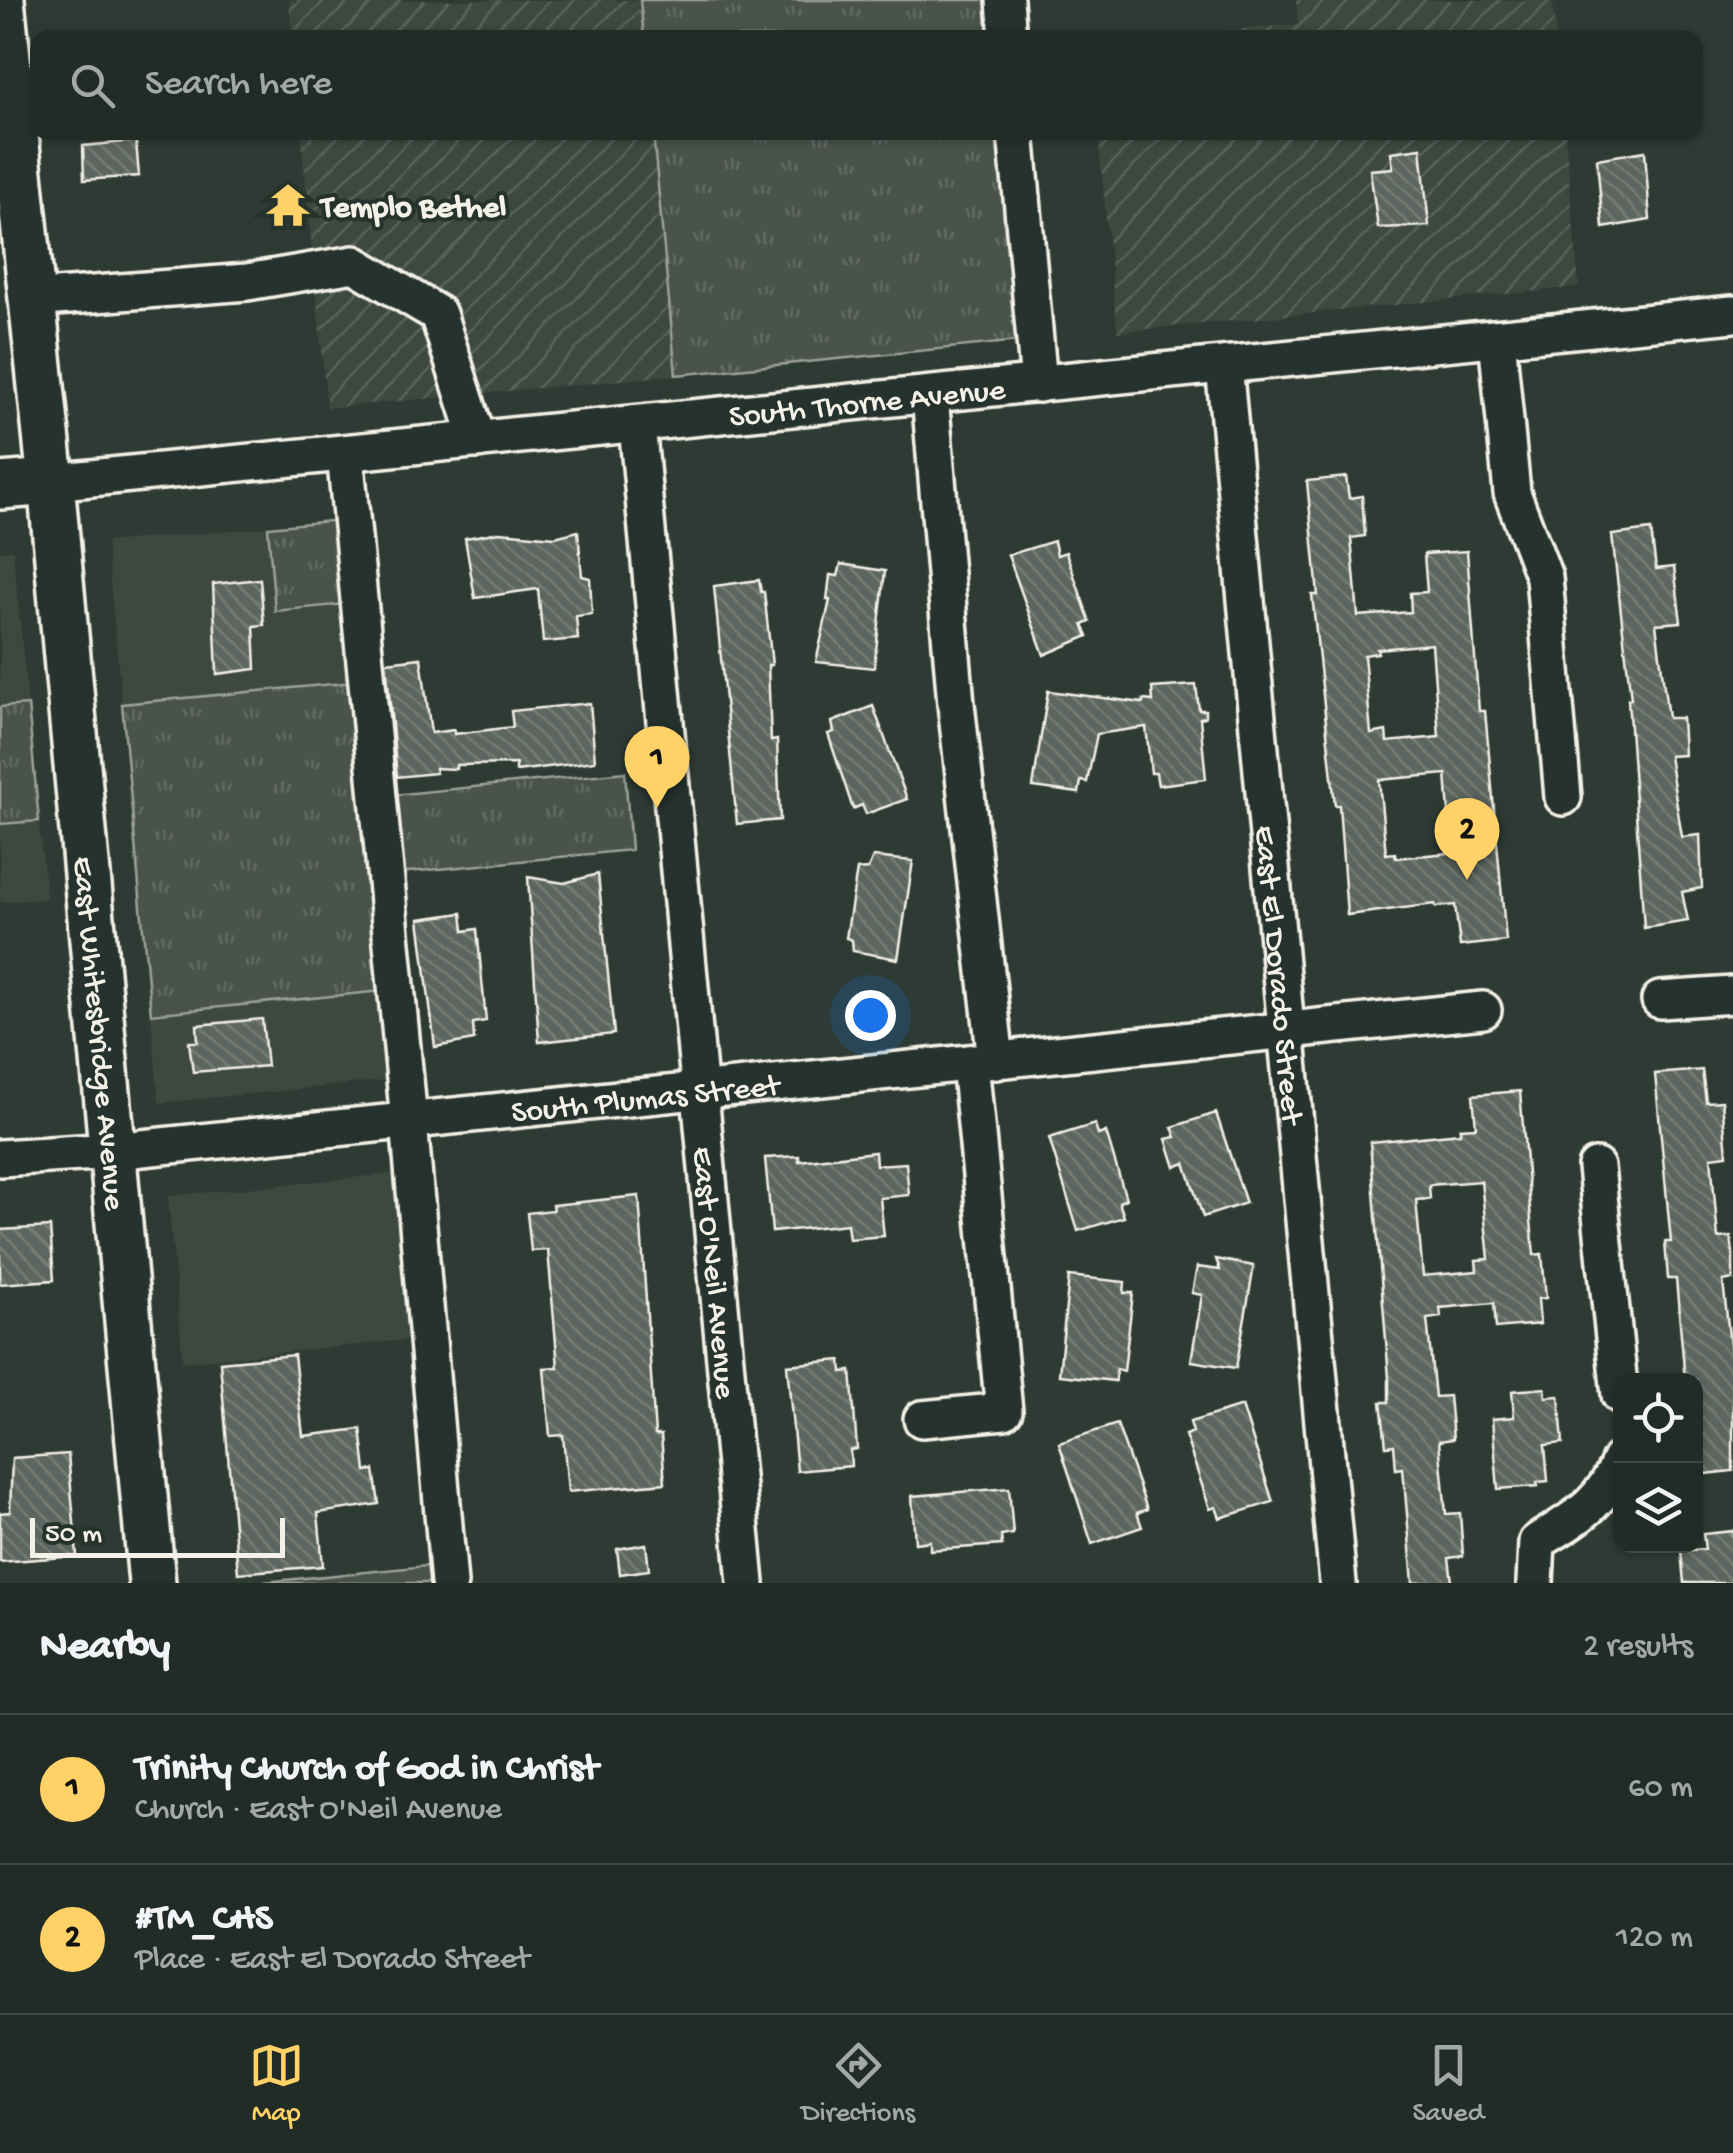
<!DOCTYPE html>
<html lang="en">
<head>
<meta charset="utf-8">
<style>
  :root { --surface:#222c27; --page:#2e3833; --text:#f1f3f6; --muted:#a2a7a7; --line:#3f4844; --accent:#ffd166 }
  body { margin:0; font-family:"Gochi Hand",sans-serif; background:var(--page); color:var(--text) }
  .controls { position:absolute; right:30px; bottom:30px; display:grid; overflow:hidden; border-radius:20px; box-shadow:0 2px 8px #0004 }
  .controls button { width:90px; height:90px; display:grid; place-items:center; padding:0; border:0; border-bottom:2px solid var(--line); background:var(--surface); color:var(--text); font:50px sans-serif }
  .scale { position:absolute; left:30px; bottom:25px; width:255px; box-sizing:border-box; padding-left:10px; border:5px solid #f4f1e8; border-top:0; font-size:28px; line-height:35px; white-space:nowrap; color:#f4f1e8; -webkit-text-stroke:8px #26332d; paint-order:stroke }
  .you { position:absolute; left:870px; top:1015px; width:35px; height:35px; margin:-25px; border:8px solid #fff; border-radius:50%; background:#1a73e8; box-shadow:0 0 0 15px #1a73e833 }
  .badge { display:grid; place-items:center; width:65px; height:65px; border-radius:50%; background:var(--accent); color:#111; font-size:32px; font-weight:700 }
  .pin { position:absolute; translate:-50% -82px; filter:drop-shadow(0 2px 5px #0008) }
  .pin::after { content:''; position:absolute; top:52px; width:35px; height:30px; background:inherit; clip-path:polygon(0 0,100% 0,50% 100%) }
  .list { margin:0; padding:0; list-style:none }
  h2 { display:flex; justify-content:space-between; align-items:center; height:130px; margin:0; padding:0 40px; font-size:42px }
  h2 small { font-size:32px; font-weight:400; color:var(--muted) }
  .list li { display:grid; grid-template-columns:65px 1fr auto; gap:30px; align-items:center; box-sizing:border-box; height:150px; padding:0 40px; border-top:2px solid var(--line) }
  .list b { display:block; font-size:38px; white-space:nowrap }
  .list p { margin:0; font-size:32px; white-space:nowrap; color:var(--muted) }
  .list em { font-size:32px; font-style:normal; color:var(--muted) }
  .icon { flex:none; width:55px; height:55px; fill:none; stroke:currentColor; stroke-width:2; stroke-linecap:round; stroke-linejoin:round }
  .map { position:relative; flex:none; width:1733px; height:1583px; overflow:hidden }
  .search { position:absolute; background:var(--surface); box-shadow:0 2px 8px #0004; left:30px; right:30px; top:30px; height:110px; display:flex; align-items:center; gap:25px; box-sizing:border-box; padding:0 35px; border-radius:20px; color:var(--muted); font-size:38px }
  .sheet { height:430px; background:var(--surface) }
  nav { display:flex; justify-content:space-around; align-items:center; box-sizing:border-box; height:140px; border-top:2px solid var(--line); background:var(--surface); font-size:28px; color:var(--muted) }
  nav a { display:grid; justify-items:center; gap:5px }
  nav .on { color:var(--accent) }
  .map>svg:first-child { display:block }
  .built { fill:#3c4841 }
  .industrial { fill:url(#industrial-furrows) }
  .grass { fill:url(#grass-tufts); stroke:#9ea29a; stroke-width:2.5 }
  .building { fill:url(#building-back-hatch); stroke:#f4f1e8; stroke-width:2.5; fill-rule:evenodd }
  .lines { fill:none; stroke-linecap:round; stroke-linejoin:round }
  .minor-casing { stroke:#f4f1e8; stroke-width:42 }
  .major-casing { stroke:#f4f1e8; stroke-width:52 }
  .minor { stroke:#26332d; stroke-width:35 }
  .major { stroke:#26332d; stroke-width:45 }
  .labels { text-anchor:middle; stroke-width:8; stroke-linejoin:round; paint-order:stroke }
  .poi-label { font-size:32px; font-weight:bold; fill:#f4f1e8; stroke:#26332d; text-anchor:start }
  .street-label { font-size:32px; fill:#f4f1e8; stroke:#26332d }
</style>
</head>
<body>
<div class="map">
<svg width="1733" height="1583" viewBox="0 0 1733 1583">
  <defs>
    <pattern id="industrial-furrows" width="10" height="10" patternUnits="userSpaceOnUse" patternTransform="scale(2.5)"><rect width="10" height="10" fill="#3c4841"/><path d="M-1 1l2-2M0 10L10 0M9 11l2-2" fill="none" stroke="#59635c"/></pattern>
    <pattern id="grass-tufts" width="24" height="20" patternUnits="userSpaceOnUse" patternTransform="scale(2.5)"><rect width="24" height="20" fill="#48524c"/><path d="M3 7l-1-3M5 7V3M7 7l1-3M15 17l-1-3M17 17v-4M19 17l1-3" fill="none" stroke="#636b66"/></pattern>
    <pattern id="building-back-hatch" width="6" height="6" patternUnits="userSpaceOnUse" patternTransform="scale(2.5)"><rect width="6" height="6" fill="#5c655e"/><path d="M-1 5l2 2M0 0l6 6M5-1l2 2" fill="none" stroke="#747c75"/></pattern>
  </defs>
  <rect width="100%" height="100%" fill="#2e3b34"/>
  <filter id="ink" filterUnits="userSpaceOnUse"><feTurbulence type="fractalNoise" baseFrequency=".01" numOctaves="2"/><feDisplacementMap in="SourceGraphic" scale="20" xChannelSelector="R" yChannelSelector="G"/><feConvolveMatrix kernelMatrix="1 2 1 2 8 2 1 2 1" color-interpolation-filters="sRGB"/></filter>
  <g filter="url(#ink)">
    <g class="built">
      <path d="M 268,527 L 275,610 L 347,604 L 354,682 L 122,704 L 106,542 Z"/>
      <path d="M 13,550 L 28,705 L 0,707 L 0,551 Z"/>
      <path d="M 39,821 L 46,899 L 0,902 L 0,824 Z"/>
      <path d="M 383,991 L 391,1080 L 159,1103 L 151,1014 Z"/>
      <path d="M 400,1173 L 416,1339 L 183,1362 L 168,1196 Z"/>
    </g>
    <g class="industrial">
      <path d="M 289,0 L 640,0 L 644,37 L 292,37 Z"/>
      <path d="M 1296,0 L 1552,0 L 1556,37 L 1158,37 L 1298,24 Z"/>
      <path d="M 301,133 L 653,133 L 676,375 L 327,408 Z"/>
      <path d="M 1098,133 L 1565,133 L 1579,287 L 1117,332 Z"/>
    </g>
    <g class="grass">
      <path d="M 640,0 L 992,0 L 995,37 L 644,37 Z"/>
      <path d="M 653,133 L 1004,133 L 1020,341 L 676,375 Z"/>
      <path d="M 339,520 L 347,604 L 275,611 L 268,527 Z"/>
      <path d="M 354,682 L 383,991 L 151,1014 L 122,704 Z"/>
      <path d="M 28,705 L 39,821 L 0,824 L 0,707 Z"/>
      <path d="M 625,772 L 631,850 L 399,873 L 392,795 Z"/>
      <path d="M 436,1565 L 438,1583 L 254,1583 Z"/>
    </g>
    <g class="building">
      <path d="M 136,141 L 139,176 L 84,180 L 83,146 Z"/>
      <path d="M 1421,148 L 1429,226 L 1378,228 L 1370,170 L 1393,168 L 1391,152 Z"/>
      <path d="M 1645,151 L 1650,220 L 1603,228 L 1597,159 Z"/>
      <path d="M 1346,477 L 1349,498 L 1362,496 L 1365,536 L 1351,538 L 1358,616 L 1411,612 L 1410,593 L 1427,592 L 1424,554 L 1467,551 L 1479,711 L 1485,711 L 1506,941 L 1460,946 L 1455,905 L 1436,907 L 1435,904 L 1347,915 L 1339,805 L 1335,805 L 1312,595 L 1318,595 L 1307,481 ZM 1432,644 L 1439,737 L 1387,742 L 1386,731 L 1371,734 L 1364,655 L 1378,653 L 1377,649 ZM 1446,774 L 1450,827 L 1446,828 L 1448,853 L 1396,858 L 1395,853 L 1386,854 L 1379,780 Z"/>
      <path d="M 1651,530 L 1656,569 L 1674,567 L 1681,622 L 1656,624 L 1668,718 L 1682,718 L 1684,755 L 1669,756 L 1682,837 L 1700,835 L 1702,888 L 1682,892 L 1688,921 L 1644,928 L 1628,699 L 1631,699 L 1612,535 Z"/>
      <path d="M 578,531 L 582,576 L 590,578 L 592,614 L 576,616 L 578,639 L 543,642 L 538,589 L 475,598 L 465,538 L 500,532 L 555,537 Z"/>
      <path d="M 1054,541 L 1057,555 L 1066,552 L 1090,622 L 1083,625 L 1088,636 L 1044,655 L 1008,555 Z"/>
      <path d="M 841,564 L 885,571 L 874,668 L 816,662 L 830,600 L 827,600 L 830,575 L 838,576 Z"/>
      <path d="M 260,579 L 264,625 L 254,626 L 256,669 L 217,674 L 213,584 Z"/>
      <path d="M 759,580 L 761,592 L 764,592 L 772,665 L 768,665 L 771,741 L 777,740 L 780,820 L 737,824 L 714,586 Z"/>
      <path d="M 421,658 L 431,733 L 454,730 L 454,734 L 513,727 L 511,711 L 590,703 L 595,761 L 516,771 L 516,764 L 456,765 L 456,769 L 435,768 L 436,773 L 397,777 L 386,662 Z"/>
      <path d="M 1196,685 L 1199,710 L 1205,710 L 1205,717 L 1200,718 L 1206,779 L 1158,785 L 1156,773 L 1151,773 L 1146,727 L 1097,734 L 1087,782 L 1081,781 L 1079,793 L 1033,787 L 1048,691 L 1143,703 L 1143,700 L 1153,701 L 1152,688 Z"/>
      <path d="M 873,706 L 907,799 L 866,814 L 862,805 L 853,809 L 828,734 L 834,732 L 832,722 Z"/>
      <path d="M 873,857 L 913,861 L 898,959 L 853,951 L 852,940 L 846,938 L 857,870 L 868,869 Z"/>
      <path d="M 598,874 L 614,1034 L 539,1042 L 528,877 L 564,883 Z"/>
      <path d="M 462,913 L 464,931 L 477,929 L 486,1021 L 473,1023 L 474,1040 L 435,1047 L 419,919 Z"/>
      <path d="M 262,1019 L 267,1066 L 193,1072 L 189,1042 L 198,1042 L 197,1025 Z"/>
      <path d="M 1702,1070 L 1706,1102 L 1722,1101 L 1727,1155 L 1711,1157 L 1718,1238 L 1731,1237 L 1733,1254 L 1733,1279 L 1723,1281 L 1733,1372 L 1733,1471 L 1696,1475 L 1696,1380 L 1685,1380 L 1676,1279 L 1668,1279 L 1665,1242 L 1671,1242 L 1655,1074 Z"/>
      <path d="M 1520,1091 L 1534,1255 L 1542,1254 L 1546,1298 L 1538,1299 L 1540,1324 L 1496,1328 L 1494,1303 L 1440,1308 L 1441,1317 L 1427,1319 L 1435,1397 L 1449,1396 L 1453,1439 L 1439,1441 L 1446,1514 L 1460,1513 L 1463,1556 L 1449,1558 L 1452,1582 L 1413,1583 L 1403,1468 L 1396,1469 L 1394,1445 L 1386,1446 L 1381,1402 L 1389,1402 L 1389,1378 L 1370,1142 L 1460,1133 L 1460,1128 L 1476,1127 L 1473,1095 ZM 1481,1181 L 1489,1259 L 1476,1260 L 1477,1271 L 1423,1276 L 1416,1200 L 1430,1199 L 1429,1185 Z"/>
      <path d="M 1216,1113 L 1246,1203 L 1203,1217 L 1185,1163 L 1175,1167 L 1166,1139 L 1176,1137 L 1172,1127 Z"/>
      <path d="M 1095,1124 L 1098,1135 L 1106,1132 L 1126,1199 L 1119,1202 L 1124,1217 L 1078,1231 L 1049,1138 Z"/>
      <path d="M 875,1152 L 876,1165 L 906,1163 L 909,1195 L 880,1198 L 884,1236 L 849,1239 L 847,1224 L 772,1232 L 765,1158 L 799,1156 L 799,1161 Z"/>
      <path d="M 639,1196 L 655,1435 L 661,1435 L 665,1483 L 568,1492 L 563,1435 L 550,1436 L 544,1368 L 558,1367 L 548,1250 L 531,1251 L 527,1213 L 553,1210 L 552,1205 Z"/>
      <path d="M 50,1227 L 54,1280 L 0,1284 L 0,1230 Z"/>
      <path d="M 1216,1259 L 1254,1266 L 1236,1368 L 1191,1361 L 1202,1295 L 1192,1293 L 1197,1267 L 1220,1270 Z"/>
      <path d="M 1069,1276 L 1125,1282 L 1124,1293 L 1133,1293 L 1124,1371 L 1116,1369 L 1115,1381 L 1059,1375 Z"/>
      <path d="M 294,1355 L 303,1436 L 361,1429 L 366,1471 L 374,1470 L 379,1504 L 318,1513 L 323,1566 L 238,1573 L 220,1362 Z"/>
      <path d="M 841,1360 L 842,1372 L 851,1371 L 857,1449 L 850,1450 L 851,1466 L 797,1471 L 787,1365 Z"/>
      <path d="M 1545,1388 L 1546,1397 L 1559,1396 L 1563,1443 L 1545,1445 L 1548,1481 L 1537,1482 L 1538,1486 L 1498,1489 L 1492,1419 L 1514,1417 L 1512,1391 Z"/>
      <path d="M 1242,1406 L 1273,1502 L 1220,1518 L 1216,1507 L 1210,1509 L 1185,1435 L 1193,1432 L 1190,1422 Z"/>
      <path d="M 1117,1424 L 1147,1509 L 1137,1513 L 1142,1527 L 1092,1544 L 1059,1443 Z"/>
      <path d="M 68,1454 L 77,1556 L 0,1562 L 0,1513 L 10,1512 L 12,1458 Z"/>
      <path d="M 1009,1488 L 1013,1534 L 1001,1536 L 1002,1545 L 930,1550 L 930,1541 L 915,1543 L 912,1496 Z"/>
      <path d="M 1733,1531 L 1733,1583 L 1684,1583 L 1681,1551 L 1705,1549 L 1703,1534 Z"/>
      <path d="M 646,1544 L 649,1570 L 620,1574 L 617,1549 Z"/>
    </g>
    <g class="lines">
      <g class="minor-casing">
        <g id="minor">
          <path d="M 1005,0 L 1008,38"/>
          <path d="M 1016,132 L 1039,384"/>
          <path d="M 31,299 L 247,282 L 354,264 L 438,314 L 478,440"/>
          <path d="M 1497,338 L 1512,493 L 1544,577 L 1563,797"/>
          <path id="s1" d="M 1224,365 L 1338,1583"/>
          <path d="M 930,395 L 956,704 L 996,1061"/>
          <path id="s2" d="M 637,424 L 746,1583"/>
          <path d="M 345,453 L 409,1121 L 449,1583"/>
          <path id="s3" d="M 51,482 L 1733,314"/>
          <path d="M 1660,1000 L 1733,995"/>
          <path id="s4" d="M 0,1158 L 113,1151 L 1483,1010"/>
          <path d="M 1596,1167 L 1620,1395"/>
          <path d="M 922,1419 L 1004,1411 L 970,1063"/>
          <path d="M 1535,1583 L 1537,1542 C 1577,1517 1602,1505 1620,1460"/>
        </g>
      </g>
      <g class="major-casing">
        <g id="major">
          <path id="s5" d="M 1,0 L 51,482 L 152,1583"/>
          <path d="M 0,486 L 51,482"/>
        </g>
      </g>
      <use href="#minor" class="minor"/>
      <use href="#major" class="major"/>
    </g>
  </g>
  <defs>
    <g id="temple-bare" transform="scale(3.45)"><path d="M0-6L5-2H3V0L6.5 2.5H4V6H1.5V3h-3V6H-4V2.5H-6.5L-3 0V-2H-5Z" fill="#ffd166" stroke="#26332d" stroke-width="2.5" paint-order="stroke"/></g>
  </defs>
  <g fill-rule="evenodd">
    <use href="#temple-bare" x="288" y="205"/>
  </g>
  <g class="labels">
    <g class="poi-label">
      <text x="321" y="216">Templo Bethel</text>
    </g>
    <g class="street-label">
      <text dy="11" stroke="none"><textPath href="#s3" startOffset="820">South Thorne Avenue</textPath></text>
      <text dy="11" stroke="none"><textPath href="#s1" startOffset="612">East El Dorado Street</textPath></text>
      <text dy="11" stroke="none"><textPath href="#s5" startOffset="1038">East Whitesbridge Avenue</textPath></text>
      <text dy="11" stroke="none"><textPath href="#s4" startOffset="648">South Plumas Street</textPath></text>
      <text dy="11" stroke="none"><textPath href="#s2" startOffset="852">East O'Neil Avenue</textPath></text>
    </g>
  </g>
</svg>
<div class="controls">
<button><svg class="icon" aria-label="locate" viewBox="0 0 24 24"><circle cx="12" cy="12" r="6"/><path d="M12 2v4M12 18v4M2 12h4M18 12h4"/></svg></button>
<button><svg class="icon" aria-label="layers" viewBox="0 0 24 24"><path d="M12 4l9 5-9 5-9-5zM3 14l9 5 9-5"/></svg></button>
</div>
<div class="scale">50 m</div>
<div class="you"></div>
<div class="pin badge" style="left:657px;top:808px">1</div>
<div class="pin badge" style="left:1467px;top:880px">2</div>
<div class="search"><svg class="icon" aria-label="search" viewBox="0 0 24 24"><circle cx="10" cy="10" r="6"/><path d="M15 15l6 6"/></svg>Search here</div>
</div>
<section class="sheet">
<h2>Nearby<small>2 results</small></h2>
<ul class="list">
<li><span class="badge">1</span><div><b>Trinity Church of God in Christ</b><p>Church · East O'Neil Avenue</p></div><em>60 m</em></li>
<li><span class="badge">2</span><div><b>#TM_CHS</b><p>Place · East El Dorado Street</p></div><em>120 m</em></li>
</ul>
</section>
<nav>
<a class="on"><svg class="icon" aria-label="map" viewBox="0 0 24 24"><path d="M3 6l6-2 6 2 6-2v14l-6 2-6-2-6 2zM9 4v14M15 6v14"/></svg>Map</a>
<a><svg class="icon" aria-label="directions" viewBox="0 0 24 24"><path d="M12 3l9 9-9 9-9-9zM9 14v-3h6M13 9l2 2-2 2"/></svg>Directions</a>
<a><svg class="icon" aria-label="saved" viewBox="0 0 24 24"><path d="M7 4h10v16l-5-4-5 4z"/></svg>Saved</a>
</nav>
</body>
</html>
